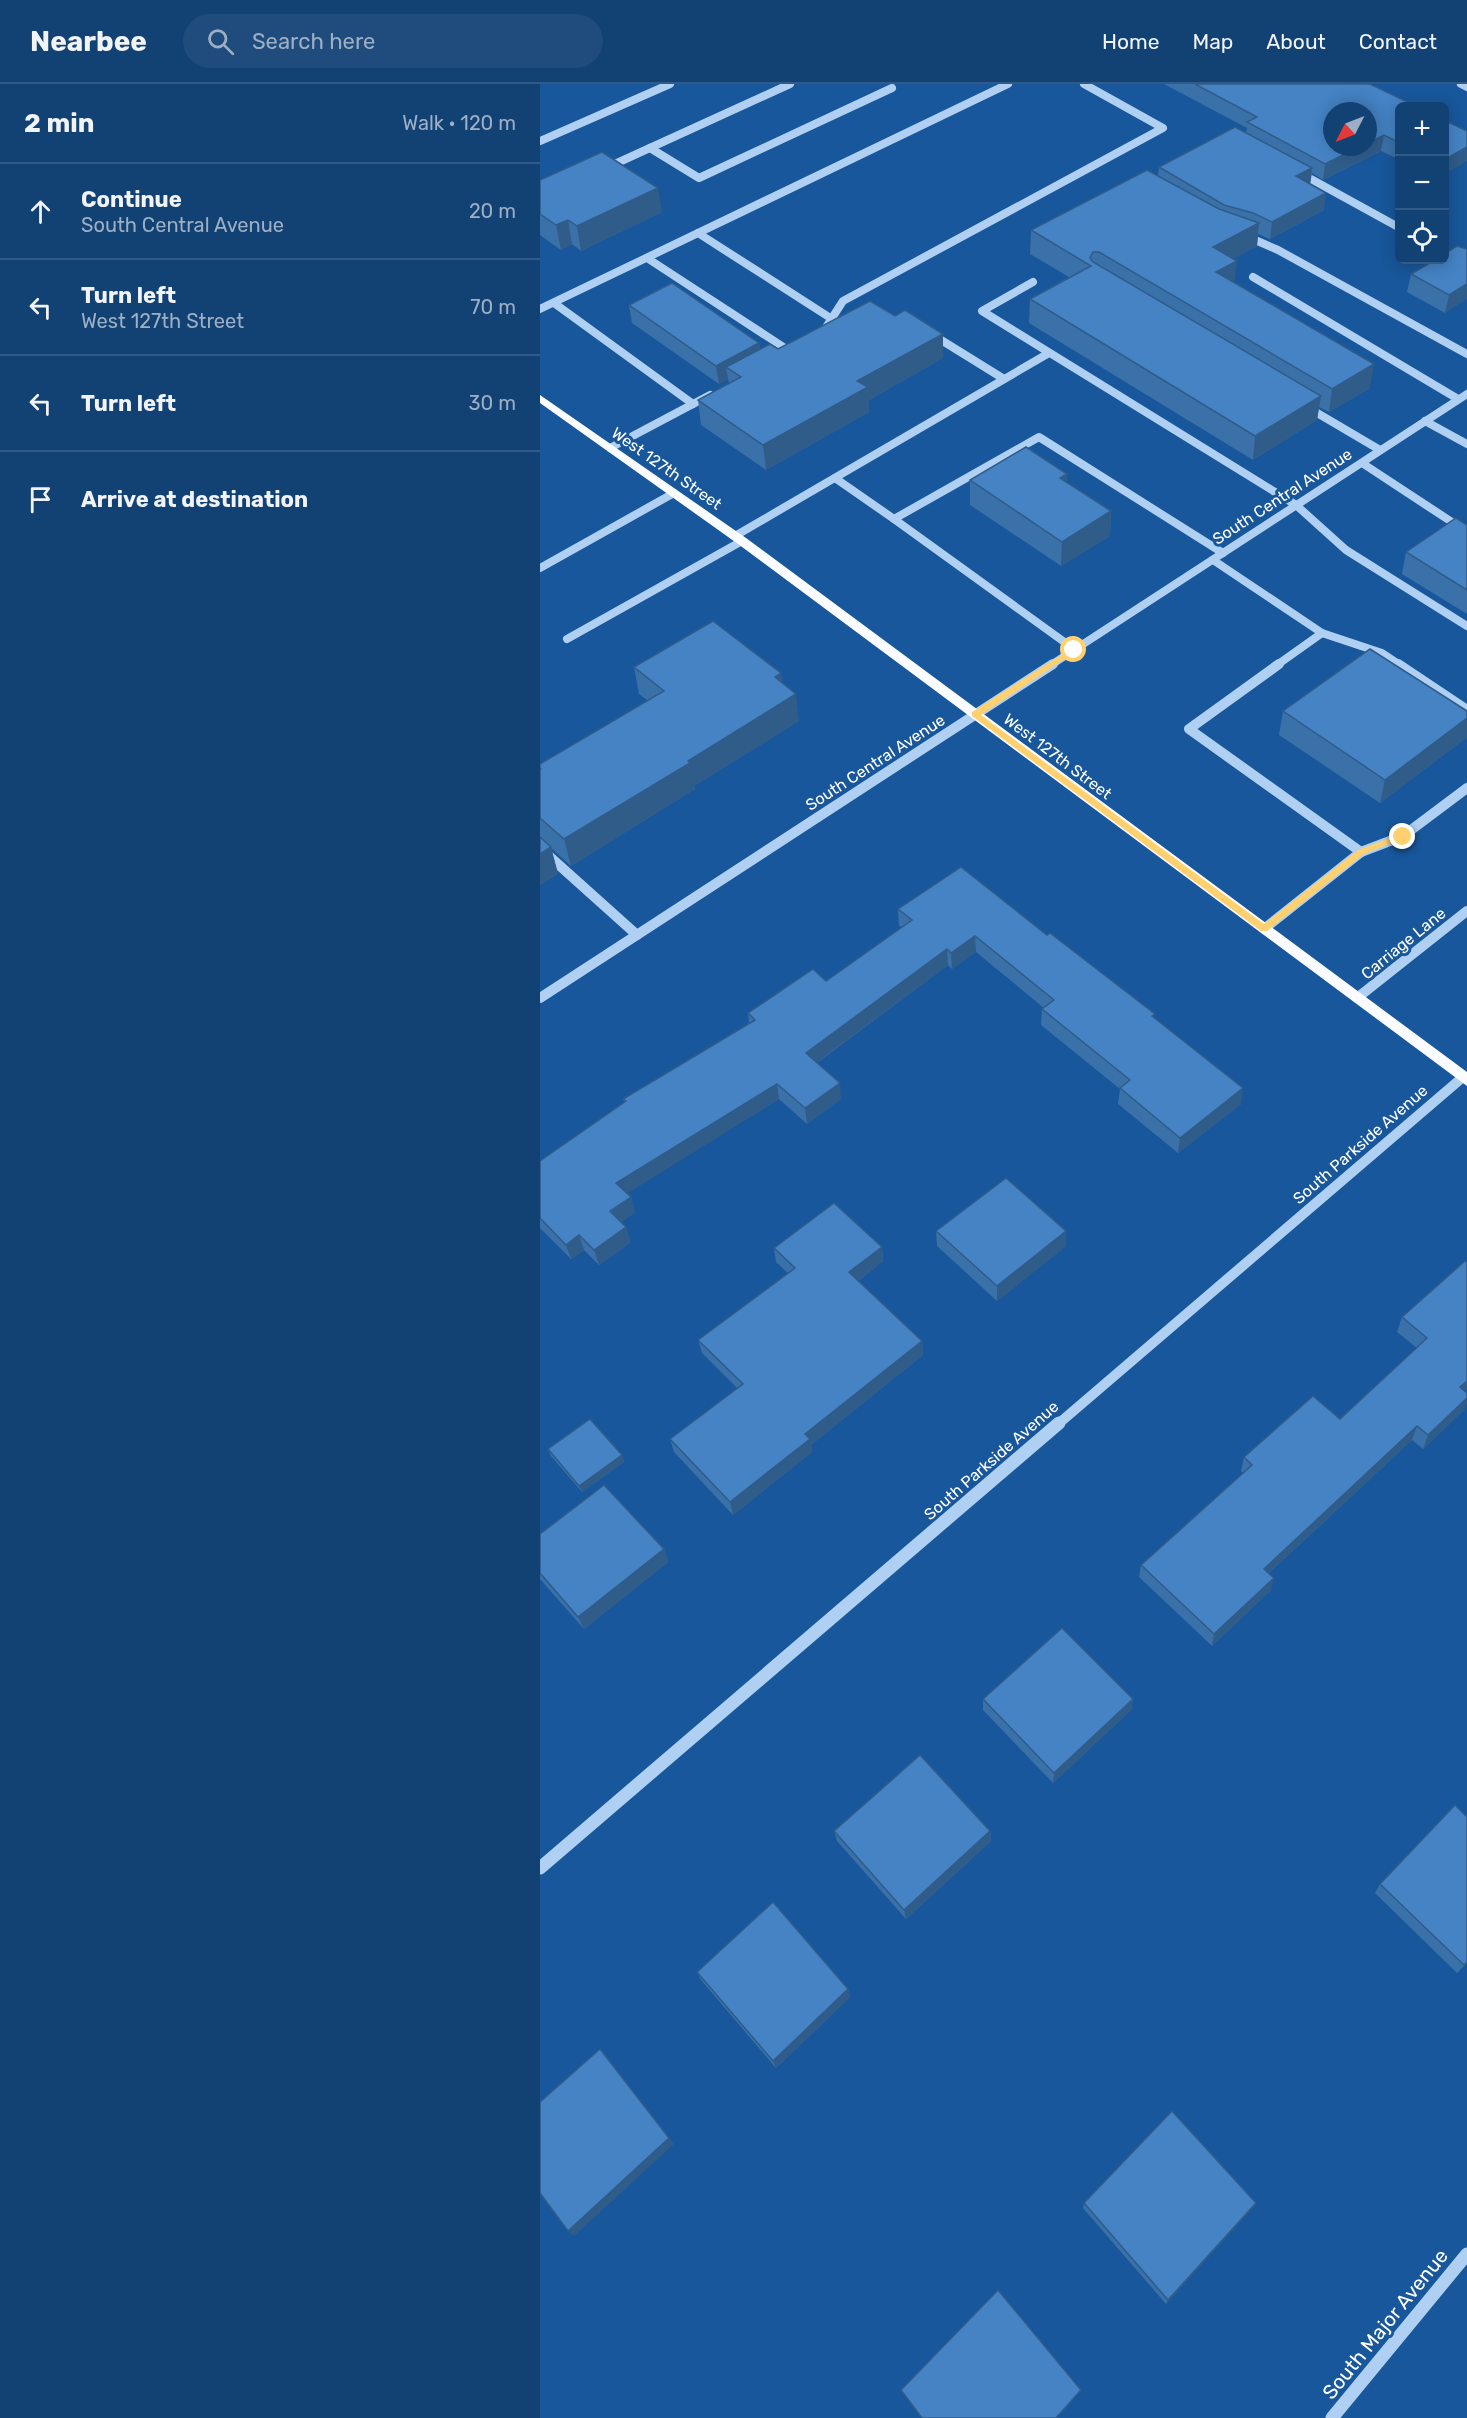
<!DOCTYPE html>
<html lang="en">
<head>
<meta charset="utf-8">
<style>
  :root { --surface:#124174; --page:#1f4c7c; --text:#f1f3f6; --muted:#9cafc5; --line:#315a86 }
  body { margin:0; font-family:Rubik,sans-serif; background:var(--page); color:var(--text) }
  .controls { position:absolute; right:18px; top:18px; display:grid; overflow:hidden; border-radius:9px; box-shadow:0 3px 15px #0003 }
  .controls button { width:54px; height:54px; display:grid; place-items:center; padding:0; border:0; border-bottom:2px solid var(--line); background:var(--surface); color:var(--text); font:30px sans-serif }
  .compass { position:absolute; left:783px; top:18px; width:54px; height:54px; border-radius:50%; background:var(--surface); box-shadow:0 3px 15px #0003; rotate:228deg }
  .stop { position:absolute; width:18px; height:18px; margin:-14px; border:4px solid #ffd070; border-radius:50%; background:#fff }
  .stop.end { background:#ffd070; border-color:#fff; box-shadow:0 2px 6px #0008 }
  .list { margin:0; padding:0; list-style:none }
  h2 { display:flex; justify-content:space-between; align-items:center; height:78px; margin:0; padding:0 24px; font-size:26px }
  h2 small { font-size:20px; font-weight:400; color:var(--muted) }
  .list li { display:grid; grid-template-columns:39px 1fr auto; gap:18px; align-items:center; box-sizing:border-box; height:96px; padding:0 24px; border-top:2px solid var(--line) }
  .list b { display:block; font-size:22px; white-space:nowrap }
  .list p { margin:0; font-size:20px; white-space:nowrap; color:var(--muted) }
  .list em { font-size:20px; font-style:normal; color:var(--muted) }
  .icon { flex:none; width:33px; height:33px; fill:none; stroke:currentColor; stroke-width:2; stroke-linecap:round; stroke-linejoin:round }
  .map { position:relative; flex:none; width:927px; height:2334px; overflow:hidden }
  header { display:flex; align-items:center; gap:36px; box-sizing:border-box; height:84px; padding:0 30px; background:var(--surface); border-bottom:2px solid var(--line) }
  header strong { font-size:28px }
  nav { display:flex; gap:33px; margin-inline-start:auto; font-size:21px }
  .search { width:420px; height:54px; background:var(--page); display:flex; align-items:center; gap:15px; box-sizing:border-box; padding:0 21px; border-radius:33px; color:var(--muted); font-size:22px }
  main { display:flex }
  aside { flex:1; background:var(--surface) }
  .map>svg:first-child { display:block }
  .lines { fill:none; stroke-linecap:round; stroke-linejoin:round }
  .minor-far2 { stroke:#afd0f2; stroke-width:8 }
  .minor-far1 { stroke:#afd0f2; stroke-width:10 }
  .minor { stroke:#afd0f2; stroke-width:13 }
  .major { fill:#fafcff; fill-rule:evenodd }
  .wall { fill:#3b71a9 }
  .shaded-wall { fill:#305c89 }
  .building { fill:#4583c4; stroke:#305c89; stroke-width:1.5 }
  .route { fill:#ffd070 }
  .labels { text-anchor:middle; stroke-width:6; stroke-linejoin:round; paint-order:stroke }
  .street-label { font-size:16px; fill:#fff; stroke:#18579b }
  .near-street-label { font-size:20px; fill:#fff; stroke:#18579b }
</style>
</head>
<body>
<header>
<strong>Nearbee</strong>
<div class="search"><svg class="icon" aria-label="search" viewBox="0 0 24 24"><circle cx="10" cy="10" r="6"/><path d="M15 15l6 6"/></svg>Search here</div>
<nav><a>Home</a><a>Map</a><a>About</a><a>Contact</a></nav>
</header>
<main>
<aside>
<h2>2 min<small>Walk · 120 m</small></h2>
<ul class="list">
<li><svg class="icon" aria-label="ahead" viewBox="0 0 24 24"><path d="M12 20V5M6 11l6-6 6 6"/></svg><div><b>Continue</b><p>South Central Avenue</p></div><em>20 m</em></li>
<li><svg class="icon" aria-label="left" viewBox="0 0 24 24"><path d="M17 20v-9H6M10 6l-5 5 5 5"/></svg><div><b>Turn left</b><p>West 127th Street</p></div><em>70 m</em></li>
<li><svg class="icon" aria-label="left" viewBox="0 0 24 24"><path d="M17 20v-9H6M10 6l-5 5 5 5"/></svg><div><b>Turn left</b></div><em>30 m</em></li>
<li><svg class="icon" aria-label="arrive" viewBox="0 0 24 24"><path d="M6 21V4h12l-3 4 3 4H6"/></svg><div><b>Arrive at destination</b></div></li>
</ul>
</aside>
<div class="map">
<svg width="927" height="2334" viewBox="0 0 927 2334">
  <rect width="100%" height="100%" fill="#18579b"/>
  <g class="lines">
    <g class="minor-far2">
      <path d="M 921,0 L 927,3"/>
      <path d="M 0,57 L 130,0"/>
      <path d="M 110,64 L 159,94 L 352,4"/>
      <path d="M 66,84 L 250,0"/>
      <path d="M 760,89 L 860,144"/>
      <path d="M 158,149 L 292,235"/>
      <path d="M 706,152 L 738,166 L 927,270"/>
      <path d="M 107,174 L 251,268"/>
      <path d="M 713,193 L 918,315"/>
      <path d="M 493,198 L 442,227 L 756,421 L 806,466 L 927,542"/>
      <path d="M 14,219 L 153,320"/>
      <path d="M 0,225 L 468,0"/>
      <path d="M 283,248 L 303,217 L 623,44 L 544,0"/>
      <path d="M 393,251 L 464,295"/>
      <path d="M 767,323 L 840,366"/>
      <path d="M 885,337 L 927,360"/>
      <path d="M 70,364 L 170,311"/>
      <path d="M 822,379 L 927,448"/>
      <path d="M 295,394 L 354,435"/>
      <path d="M 195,452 L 509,269"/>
      <path d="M 673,476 L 782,549 L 737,581"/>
      <path d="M 0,484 L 134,409"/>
      <path d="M 782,549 L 842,569 L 860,581"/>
      <path d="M 27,555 L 202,457"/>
      <path d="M 534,565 L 354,435 L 499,353 L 683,469"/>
      <path d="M 511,581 L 927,310"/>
    </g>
    <g class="minor-far1">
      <path d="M 858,580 L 927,626"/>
      <path d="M 0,764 L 97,851"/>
      <path d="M 821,768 L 863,752 L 927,704"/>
      <path d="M 724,845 L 821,768 L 649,645 L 739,580"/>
      <path d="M 0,914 L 513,580"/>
      <path d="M 817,914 L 927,827"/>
      <path d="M 517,1341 L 923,993"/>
    </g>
    <g class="minor">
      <path d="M 0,1784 L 519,1339"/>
      <path d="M 792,2334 L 927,2170"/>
    </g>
    <path class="major" d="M 0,311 L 206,454 L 927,988 L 927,1002 L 198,460 L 0,319 Z"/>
  </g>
  <g class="wall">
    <path d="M 624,0 L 830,0 L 860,22 L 860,76 L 841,67 L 783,96 L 772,89 L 770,100 L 784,126 L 730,155 L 718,150 L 717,162 L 693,175 L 694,199 L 830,304 L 789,328 L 779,323 L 777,336 L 713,376 L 489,239 L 490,215 L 529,193 L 490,170 L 491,146 L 618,92 L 619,83 L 706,49 L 707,44 Z"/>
    <path d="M 0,96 L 122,128 L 41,167 L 32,160 L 21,166 L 0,151 Z"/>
    <path d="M 927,165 L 905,229 L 867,208 L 871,190 Z"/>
    <path d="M 89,221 L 219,259 L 220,265 L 403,274 L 329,316 L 329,328 L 226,386 L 161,341 L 158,316 L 189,299 L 188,295 L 179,300 L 92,239 Z"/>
    <path d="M 527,390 L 527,398 L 571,427 L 570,452 L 521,482 L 430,421 L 430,396 Z"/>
    <path d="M 927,441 L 927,530 L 862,490 L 866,468 Z"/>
    <path d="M 94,583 L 241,589 L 242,599 L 259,637 L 154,702 L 155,705 L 31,782 L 11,764 L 18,790 L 0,801 L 0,680 L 108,617 L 99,610 Z"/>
    <path d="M 743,627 L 927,627 L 927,651 L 926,654 L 840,719 L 739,651 Z"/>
    <path d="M 358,825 L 507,851 L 614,933 L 701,1020 L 638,1069 L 578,1020 L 580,1005 L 501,941 L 502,925 L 504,924 L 436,868 L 412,885 L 408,881 L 277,979 L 301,1015 L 267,1040 L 239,1015 L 87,1109 L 91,1113 L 95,1128 L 81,1138 L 91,1158 L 59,1181 L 44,1166 L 31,1175 L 0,1144 L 0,1077 L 84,1018 L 83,1015 L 209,939 L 208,929 L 286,897 L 362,843 L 359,842 Z"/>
    <path d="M 396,1147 L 526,1147 L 526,1162 L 457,1217 L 397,1162 Z"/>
    <path d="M 342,1163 L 343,1177 L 318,1197 L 382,1257 L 383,1271 L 271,1361 L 272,1368 L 193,1431 L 134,1368 L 130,1355 L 197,1304 L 162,1269 L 158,1256 L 248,1189 L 236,1178 L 234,1164 Z"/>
    <path d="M 925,1177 L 925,1325 L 883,1365 L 872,1356 L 729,1489 L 731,1506 L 672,1562 L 599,1493 L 601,1481 L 703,1389 L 701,1387 L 704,1373 L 800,1335 L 877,1264 L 857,1248 L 862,1233 Z"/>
    <path d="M 8,1365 L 82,1371 L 84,1378 L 42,1408 L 11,1372 Z"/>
    <path d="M 0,1450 L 124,1465 L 128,1478 L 44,1545 L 0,1495 Z"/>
    <path d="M 443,1615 L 593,1615 L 591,1626 L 513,1699 L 443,1626 Z"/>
    <path d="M 927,1733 L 927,1879 L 917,1889 L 835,1809 L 840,1800 Z"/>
    <path d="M 294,1747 L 450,1747 L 451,1757 L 366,1835 L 297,1757 Z"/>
    <path d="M 157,1888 L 308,1905 L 310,1913 L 236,1984 L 161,1896 Z"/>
    <path d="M 544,2119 L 716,2119 L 626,2220 L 543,2124 Z"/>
  </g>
  <g class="shaded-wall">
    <path d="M 844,51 L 841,67 L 783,96 L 785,80 L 819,63 L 828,63 L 828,59 Z"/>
    <path d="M 927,63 L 927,77 L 904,90 L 904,76 Z"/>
    <path d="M 772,84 L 770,102 L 756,92 Z"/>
    <path d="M 118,104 L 122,128 L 41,167 L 37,142 Z"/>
    <path d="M 786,109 L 784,126 L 730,155 L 732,138 Z"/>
    <path d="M 28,136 L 32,160 L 21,166 L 16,141 Z"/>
    <path d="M 719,139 L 717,162 L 671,187 L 673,163 Z"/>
    <path d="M 697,177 L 694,201 L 676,188 Z"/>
    <path d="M 927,200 L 927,215 L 905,229 L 909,211 Z"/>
    <path d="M 403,250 L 403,274 L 329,316 L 329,328 L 226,386 L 223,361 L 317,297 Z"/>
    <path d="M 219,259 L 221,277 L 186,283 L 188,295 L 179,300 L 176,282 Z"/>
    <path d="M 834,280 L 830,304 L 789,328 L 792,305 Z"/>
    <path d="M 781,312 L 777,336 L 713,376 L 715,352 Z"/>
    <path d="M 527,390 L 526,415 L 520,394 Z"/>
    <path d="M 571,427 L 570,452 L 521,482 L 522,458 Z"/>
    <path d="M 241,589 L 244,616 L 235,593 Z"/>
    <path d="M 256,610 L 259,637 L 154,702 L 155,705 L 31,782 L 24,755 L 148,677 Z"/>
    <path d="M 927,634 L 927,651 L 926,654 L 840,719 L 845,696 Z"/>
    <path d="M 11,763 L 18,790 L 0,801 L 0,770 Z"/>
    <path d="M 435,852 L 436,868 L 412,885 L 411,869 Z"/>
    <path d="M 407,865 L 408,881 L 268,985 L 266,969 Z"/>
    <path d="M 300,999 L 301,1015 L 267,1040 L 265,1024 Z"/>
    <path d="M 237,1000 L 239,1015 L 80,1114 L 76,1099 Z"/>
    <path d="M 703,1004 L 701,1020 L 638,1069 L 640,1054 Z"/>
    <path d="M 91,1113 L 95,1128 L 75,1142 L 70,1127 Z"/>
    <path d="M 86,1143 L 91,1158 L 59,1181 L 54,1166 Z"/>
    <path d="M 526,1147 L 526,1162 L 457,1217 L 457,1202 Z"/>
    <path d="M 39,1151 L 44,1166 L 31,1175 L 26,1161 Z"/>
    <path d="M 342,1163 L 343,1177 L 311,1202 L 309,1188 Z"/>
    <path d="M 382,1257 L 383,1271 L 271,1361 L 272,1368 L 193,1431 L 190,1418 L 265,1350 Z"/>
    <path d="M 927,1297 L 927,1305 L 915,1317 L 920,1303 Z"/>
    <path d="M 927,1314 L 927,1319 L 925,1325 L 883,1365 L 888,1351 Z"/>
    <path d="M 877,1342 L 872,1356 L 720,1497 L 724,1485 Z"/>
    <path d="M 82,1371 L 84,1378 L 42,1408 L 39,1402 Z"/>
    <path d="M 124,1465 L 128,1478 L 44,1545 L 38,1533 Z"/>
    <path d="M 734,1494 L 731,1506 L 672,1562 L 674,1550 Z"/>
    <path d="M 593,1615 L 591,1626 L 513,1699 L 514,1689 Z"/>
    <path d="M 450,1747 L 451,1757 L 366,1835 L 364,1826 Z"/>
    <path d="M 308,1905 L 310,1913 L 236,1984 L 233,1977 Z"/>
    <path d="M 60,1965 L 134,2060 L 34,2152 L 28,2147 Z"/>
    <path d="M 716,2119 L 713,2124 L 626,2220 L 628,2216 Z"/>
  </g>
  <g class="building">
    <path d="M 655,0 L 830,0 L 876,22 L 860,22 L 860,59 L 844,51 L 828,59 L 828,27 L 792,27 L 792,63 L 819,63 L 785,80 L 707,38 L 717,33 Z"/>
    <path d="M 904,36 L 927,47 L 927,63 L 904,76 Z"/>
    <path d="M 695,43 L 772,84 L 756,92 L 786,109 L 732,138 L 713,129 L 684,121 L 619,83 Z"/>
    <path d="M 62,68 L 118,104 L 37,142 L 28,136 L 16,141 L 0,130 L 0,96 Z"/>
    <path d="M 607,86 L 679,125 L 719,139 L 673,163 L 697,177 L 676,188 L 834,280 L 792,305 L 559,168 L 553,168 L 550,174 L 553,178 L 781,312 L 715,352 L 490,215 L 551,182 L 491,146 Z"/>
    <path d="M 917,162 L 927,165 L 927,200 L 909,211 L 871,190 L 895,176 L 904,176 L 904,170 Z"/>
    <path d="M 132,199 L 219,259 L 176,282 L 89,221 Z"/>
    <path d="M 330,217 L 355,232 L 365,226 L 403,250 L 317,297 L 328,303 L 223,361 L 158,316 L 201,293 L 186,283 L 230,260 L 238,265 Z"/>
    <path d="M 486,363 L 527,390 L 520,394 L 571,427 L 522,458 L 430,396 Z"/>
    <path d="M 916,434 L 927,441 L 927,506 L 866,468 Z"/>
    <path d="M 173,537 L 241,589 L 235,593 L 256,610 L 148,677 L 150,679 L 24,755 L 0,734 L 0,686 L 1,685 L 0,684 L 0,680 L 124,607 L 94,583 Z"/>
    <path d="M 830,565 L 927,627 L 927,634 L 845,696 L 743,627 Z"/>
    <path d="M 0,753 L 11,763 L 0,770 Z"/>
    <path d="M 421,783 L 507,851 L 510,849 L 615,930 L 612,932 L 703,1004 L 640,1054 L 580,1004 L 590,996 L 502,925 L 514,916 L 435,852 L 411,869 L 407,865 L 266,969 L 300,999 L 265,1024 L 237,1000 L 76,1099 L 91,1113 L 70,1127 L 86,1143 L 54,1166 L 39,1151 L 26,1161 L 0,1134 L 0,1077 L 86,1017 L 83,1015 L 215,936 L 208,929 L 273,885 L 286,897 L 372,836 L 358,825 Z"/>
    <path d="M 466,1094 L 526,1147 L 457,1202 L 396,1147 Z"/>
    <path d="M 294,1119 L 342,1163 L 309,1188 L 382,1257 L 265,1350 L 270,1355 L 190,1418 L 130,1355 L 203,1300 L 158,1256 L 255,1184 L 234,1164 Z"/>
    <path d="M 925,1177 L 927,1178 L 927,1297 L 920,1303 L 927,1309 L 927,1314 L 888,1351 L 877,1342 L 724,1485 L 734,1494 L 674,1550 L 601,1481 L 712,1381 L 704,1373 L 773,1312 L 800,1335 L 887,1254 L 862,1233 Z"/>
    <path d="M 50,1335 L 82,1371 L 39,1402 L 8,1365 Z"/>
    <path d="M 64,1401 L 124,1465 L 38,1533 L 0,1489 L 0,1450 Z"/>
    <path d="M 522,1544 L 593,1615 L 514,1689 L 443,1615 Z"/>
    <path d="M 380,1671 L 450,1747 L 364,1826 L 294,1747 Z"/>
    <path d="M 915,1721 L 927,1733 L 927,1878 L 924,1881 L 840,1800 Z"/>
    <path d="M 233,1818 L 308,1905 L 233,1977 L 157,1888 Z"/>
    <path d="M 60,1965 L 129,2054 L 28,2147 L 0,2109 L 0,2018 Z"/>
    <path d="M 632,2027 L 716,2119 L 628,2216 L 544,2119 Z"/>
    <path d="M 458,2206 L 541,2306 L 516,2334 L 382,2334 L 361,2306 Z"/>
  </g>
  <path class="route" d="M 532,564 L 538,566 L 441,631 L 724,840 L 818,766 L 863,749 L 867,753 L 824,770 L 727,847 L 721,847 L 432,632 L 432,628 Z"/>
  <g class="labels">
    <g class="street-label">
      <text transform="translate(127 384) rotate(35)" y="6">West 127th Street</text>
      <text transform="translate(742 412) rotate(-33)" y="6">South Central Avenue</text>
      <text transform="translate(518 672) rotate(37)" y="6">West 127th Street</text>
      <text transform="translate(335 678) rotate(-33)" y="6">South Central Avenue</text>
      <text transform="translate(863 859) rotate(-39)" y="6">Carriage Lane</text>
      <text transform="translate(820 1060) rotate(-41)" y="6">South Parkside Avenue</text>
      <text transform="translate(451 1376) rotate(-41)" y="6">South Parkside Avenue</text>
    </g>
    <g class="near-street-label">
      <text transform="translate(845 2240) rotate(-51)" y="7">South Major Avenue</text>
    </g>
  </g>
</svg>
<div class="controls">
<button>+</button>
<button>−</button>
<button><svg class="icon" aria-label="locate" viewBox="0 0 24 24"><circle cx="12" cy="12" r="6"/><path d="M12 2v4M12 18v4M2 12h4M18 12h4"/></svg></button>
</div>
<svg class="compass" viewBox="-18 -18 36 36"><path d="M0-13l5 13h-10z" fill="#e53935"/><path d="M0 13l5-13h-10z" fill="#9cafc5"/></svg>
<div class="stop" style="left:534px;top:566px"></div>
<div class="stop end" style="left:863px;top:753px"></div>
</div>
</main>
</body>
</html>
